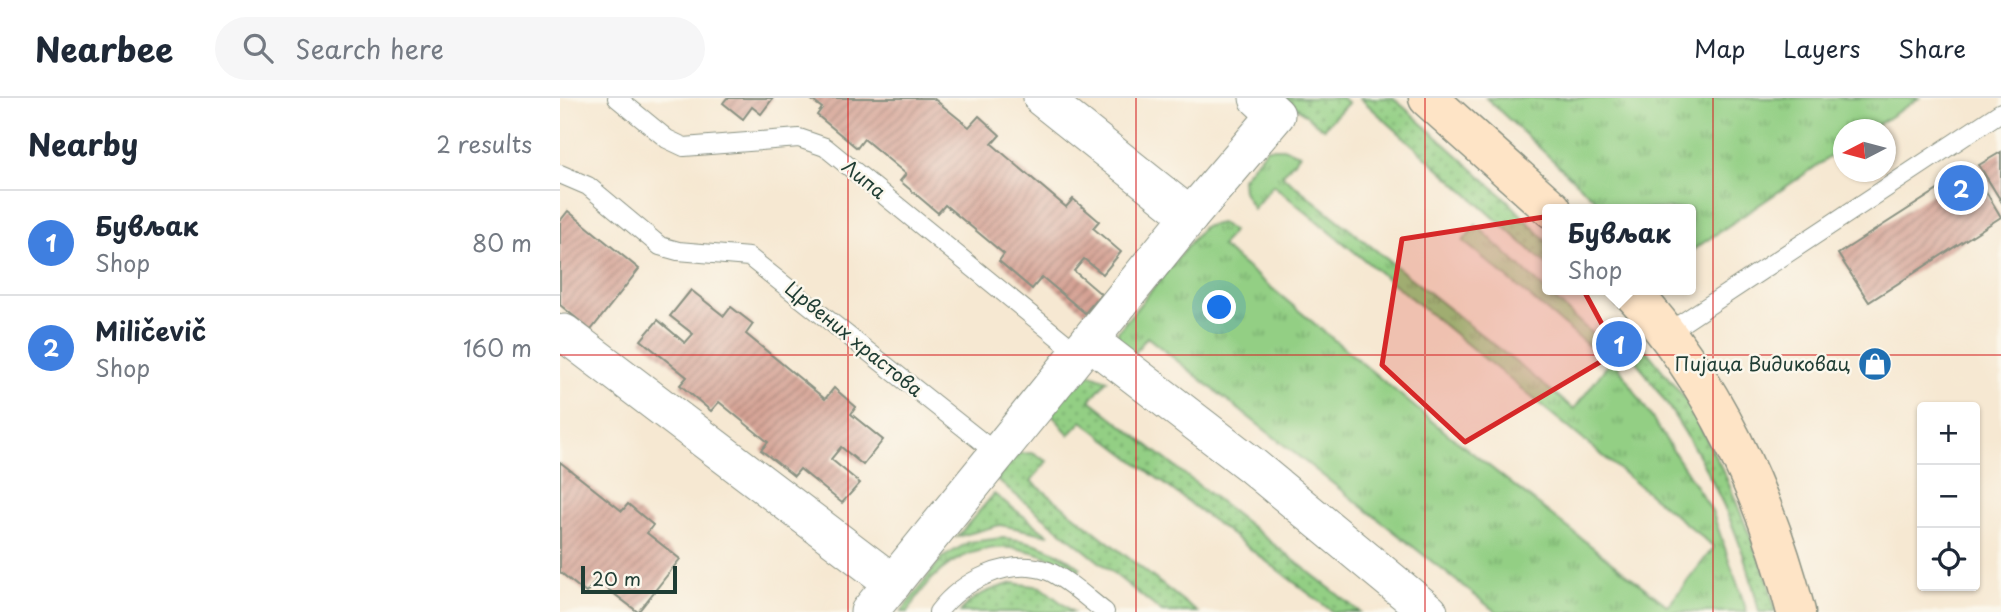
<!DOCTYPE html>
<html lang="en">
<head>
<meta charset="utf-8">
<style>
  :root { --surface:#fff; --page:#f6f6f7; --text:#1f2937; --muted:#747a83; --line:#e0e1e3; --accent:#0f766e }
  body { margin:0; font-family:"Playpen Sans",sans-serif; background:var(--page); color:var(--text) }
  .controls { position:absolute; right:21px; bottom:21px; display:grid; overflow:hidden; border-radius:7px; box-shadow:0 2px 5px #0004 }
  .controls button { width:63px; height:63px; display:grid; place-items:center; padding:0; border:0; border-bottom:2px solid var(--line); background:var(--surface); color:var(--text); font:35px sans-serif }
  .compass { position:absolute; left:1273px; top:21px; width:63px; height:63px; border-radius:50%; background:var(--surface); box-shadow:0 2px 5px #0004; rotate:264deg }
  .scale { position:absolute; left:21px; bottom:18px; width:96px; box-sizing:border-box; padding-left:7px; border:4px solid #1f3d34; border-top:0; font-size:19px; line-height:24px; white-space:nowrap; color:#1f3d34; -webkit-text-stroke:5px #fbf7ec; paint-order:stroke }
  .you { position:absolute; left:660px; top:210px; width:24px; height:24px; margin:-18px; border:5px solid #fff; border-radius:50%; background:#1a73e8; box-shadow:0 0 0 10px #1a73e833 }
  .badge { display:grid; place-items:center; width:46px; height:46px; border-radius:50%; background:var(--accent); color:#fff; font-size:23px; font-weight:700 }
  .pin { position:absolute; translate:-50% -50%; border:4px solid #fff; box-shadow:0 2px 7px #0006 }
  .popup { position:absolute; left:982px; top:106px; width:154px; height:91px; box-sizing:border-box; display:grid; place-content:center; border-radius:7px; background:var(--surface); filter:drop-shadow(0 2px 5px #0005); font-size:23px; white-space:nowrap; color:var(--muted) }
  .popup b { font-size:26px; color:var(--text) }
  .popup::after { content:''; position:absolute; left:50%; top:100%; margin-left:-14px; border:14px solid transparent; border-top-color:var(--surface) }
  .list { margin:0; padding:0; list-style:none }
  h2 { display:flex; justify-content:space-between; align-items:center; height:91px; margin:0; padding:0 28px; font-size:30px }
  h2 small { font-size:23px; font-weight:400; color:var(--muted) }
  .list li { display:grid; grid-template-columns:46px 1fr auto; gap:21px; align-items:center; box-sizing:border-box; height:105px; padding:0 28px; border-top:2px solid var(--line) }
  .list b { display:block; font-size:26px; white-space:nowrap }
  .list p { margin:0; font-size:23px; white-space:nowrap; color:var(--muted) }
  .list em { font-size:23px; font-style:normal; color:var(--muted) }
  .icon { flex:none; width:38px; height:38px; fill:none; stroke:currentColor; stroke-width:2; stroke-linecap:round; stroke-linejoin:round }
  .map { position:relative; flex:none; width:1441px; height:514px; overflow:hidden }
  header { display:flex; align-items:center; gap:42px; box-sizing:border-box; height:98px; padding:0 35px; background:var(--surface); border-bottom:2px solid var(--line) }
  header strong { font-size:33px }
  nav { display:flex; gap:38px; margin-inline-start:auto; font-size:24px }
  .search { width:490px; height:63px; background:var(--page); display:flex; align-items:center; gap:18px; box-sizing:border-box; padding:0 24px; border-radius:38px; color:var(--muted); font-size:26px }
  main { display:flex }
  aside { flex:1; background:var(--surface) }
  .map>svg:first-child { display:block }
  .grass { fill:url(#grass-dots); stroke:#59865c; stroke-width:2 }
  .park { fill:url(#park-tufts); stroke:#59865c; stroke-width:2 }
  .building { fill:url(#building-hatch) }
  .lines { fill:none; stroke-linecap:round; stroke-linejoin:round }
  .lane-casing { stroke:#8a9283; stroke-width:20 }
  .street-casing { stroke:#8a9283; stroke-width:39 }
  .secondary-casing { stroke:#8a9283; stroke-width:41 }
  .lane { stroke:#fff; stroke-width:18 }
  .street { stroke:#fff; stroke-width:37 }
  .secondary { stroke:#fee4c6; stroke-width:38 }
  .marked { fill:#d62828; fill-opacity:0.2; stroke:#d62828; stroke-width:5; stroke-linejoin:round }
  .grid { fill:none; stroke:#d62828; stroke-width:2; stroke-opacity:0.55 }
  .labels { text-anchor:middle; stroke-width:5; stroke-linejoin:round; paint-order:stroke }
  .street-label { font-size:19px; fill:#1f3d34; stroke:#fbf7ec }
  .poi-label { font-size:19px; fill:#1f3d34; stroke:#fbf7ec; text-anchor:end }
</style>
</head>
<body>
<header>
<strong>Nearbee</strong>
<div class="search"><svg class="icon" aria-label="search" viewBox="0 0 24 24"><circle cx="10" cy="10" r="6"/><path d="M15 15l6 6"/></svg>Search here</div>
<nav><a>Map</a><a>Layers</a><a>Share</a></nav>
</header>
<main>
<aside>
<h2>Nearby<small>2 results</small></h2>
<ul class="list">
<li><span class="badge" style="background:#3f7fe0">1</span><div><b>Бувљак</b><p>Shop</p></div><em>80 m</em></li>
<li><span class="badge" style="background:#3f7fe0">2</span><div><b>Miličevič</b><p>Shop</p></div><em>160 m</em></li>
</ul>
</aside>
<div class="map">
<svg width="1441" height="514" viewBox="0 0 1441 514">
  <defs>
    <pattern id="grass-dots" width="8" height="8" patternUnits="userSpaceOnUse" patternTransform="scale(1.75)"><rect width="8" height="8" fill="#93cf84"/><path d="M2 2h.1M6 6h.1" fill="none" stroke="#77a96d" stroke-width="1.8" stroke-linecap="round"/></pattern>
    <pattern id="park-tufts" width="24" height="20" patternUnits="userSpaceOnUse" patternTransform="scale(1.75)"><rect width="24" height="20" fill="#93cf84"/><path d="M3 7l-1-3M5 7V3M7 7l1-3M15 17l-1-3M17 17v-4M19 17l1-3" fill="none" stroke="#77a96d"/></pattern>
    <pattern id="building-hatch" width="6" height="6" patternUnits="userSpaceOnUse" patternTransform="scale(1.75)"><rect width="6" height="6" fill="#d5a294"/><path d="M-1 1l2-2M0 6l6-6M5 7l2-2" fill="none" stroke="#ac857a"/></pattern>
  </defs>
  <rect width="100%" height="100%" fill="#fbf7ec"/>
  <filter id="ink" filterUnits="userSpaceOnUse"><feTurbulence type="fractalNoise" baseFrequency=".0143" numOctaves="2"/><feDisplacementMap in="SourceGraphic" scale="14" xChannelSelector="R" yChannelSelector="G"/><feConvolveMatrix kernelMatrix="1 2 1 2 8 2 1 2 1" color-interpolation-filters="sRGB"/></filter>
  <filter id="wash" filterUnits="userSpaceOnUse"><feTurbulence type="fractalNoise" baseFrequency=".00686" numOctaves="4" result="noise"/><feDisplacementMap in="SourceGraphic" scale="28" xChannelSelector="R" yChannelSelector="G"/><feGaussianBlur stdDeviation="1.57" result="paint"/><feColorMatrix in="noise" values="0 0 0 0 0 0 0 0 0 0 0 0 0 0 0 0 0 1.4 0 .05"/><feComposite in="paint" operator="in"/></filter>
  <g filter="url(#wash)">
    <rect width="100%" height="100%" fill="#f6e8d2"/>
    <g class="grass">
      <path d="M 725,0 L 782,0 L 788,5 L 763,31 Z"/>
      <path d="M 800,0 L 833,0 L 846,11 L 946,101 L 987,144 L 987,167 Z"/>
      <path d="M 1065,226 L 1127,303 L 1165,377 L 1209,484 L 1215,514 L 1199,514 C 1178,411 1121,318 1056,237 Z"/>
      <path d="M 531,276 L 547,282 L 530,302 L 800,514 L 773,514 L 522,323 L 509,337 L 492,316 L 513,280 Z"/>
      <path d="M 472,355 L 487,363 L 471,383 L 637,514 L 602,514 L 437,382 L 451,356 Z"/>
      <path d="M 434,396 L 489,437 L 440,427 L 397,439 Z"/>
      <path d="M 453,485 L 481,489 L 513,514 L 400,514 C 414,496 432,491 453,485 Z"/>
    </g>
    <g class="park">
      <path d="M 926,0 L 1359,0 L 1311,31 L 1283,32 L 1283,50 L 1131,153 L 1131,111 L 1045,111 Z"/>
      <path d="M 707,50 L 723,50 L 740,56 L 722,77 L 1014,311 L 1049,265 L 903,143 L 916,127 L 1046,249 L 1152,413 L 1187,514 L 936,514 L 587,239 L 572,259 L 558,245 L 558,233 L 643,129 L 661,125 L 673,133 L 661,148 L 879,329 L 1108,508 L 1154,449 L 713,87 L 693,111 L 683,93 L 682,80 Z"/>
      <path d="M 442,440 C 473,442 497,452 521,470 L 517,474 C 450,433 388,443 348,514 L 341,514 L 382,460 L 409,444 Z"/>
    </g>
    <g id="blocks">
      <g class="building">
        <path d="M 167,0 L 213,0 L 201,16 L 192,9 L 183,21 L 163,5 Z"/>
        <path d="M 249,0 L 373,0 L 409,29 L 419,18 L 440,37 L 432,46 L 506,109 L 513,101 L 539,123 L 533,130 L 561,154 L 543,176 L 524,161 L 514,173 L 541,196 L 525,215 L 482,179 L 472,191 L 439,163 L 444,156 L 385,107 L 378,115 L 340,83 L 346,76 L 304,41 L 297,50 L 257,17 L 262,10 Z"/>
        <path d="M 1441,54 L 1441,103 L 1419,67 Z"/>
        <path d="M 1412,70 L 1441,119 L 1309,204 L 1278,156 Z"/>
        <path d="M 8,113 L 79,171 L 31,232 L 0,207 L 0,123 Z"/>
        <path d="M 131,192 L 164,218 L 171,209 L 193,226 L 186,236 L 265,301 L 274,290 L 296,309 L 291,316 L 323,342 L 303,367 L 281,349 L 271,361 L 300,385 L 282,405 L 240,371 L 234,378 L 201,352 L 208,344 L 159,304 L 151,313 L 120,287 L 127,279 L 81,242 L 98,222 L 125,245 L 133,236 L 110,218 Z"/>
        <path d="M 0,364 L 62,413 L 68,406 L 93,427 L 87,435 L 120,461 L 78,514 L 36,482 L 26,495 L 0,474 Z"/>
      </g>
    </g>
  </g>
  <g filter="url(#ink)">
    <use href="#blocks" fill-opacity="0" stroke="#8a9283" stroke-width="2"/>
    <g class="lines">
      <g class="lane-casing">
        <g id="lane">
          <path d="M 57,0 L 107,41 L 124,49 L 239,40 L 265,49 L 520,257"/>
          <path d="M 0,76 L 28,88 L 100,148 L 118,153 L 189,159 L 436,355"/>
          <path d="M 1107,235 L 1441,14"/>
          <path d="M 378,514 C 402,483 448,459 488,473 C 507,481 528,501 545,514"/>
        </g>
      </g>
      <g class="street-casing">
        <g id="street">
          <path d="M 482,0 L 630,118"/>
          <path d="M 0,236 L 4,235 L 333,485"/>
          <path d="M 530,243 L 690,366 L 869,514"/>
          <path d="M 309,514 L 630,118 L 716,17 L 698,0"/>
        </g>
      </g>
      <g class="secondary-casing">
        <g id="secondary">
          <path d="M 868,0 L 992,111"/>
          <path d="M 1070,192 C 1152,280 1206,398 1236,514"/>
        </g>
      </g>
      <use href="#lane" class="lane"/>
      <use href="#street" class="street"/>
      <use href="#secondary" class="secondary"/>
    </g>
  </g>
  <path class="marked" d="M 984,119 L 1057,254 L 905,344 L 822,267 L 842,141 Z"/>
  <path class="grid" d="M 288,0 L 288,514M 576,0 L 576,514M 865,0 L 865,514M 1153,0 L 1153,514M 0,257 L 1441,257"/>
  <defs>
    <g id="shop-disc" transform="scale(1.75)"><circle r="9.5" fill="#1f6fb2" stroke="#fbf7ec"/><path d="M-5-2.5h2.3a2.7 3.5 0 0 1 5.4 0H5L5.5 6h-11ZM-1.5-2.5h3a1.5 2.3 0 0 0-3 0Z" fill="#fff"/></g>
  </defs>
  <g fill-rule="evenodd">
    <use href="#shop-disc" x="1315" y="266"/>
  </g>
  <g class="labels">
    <g class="street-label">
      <text transform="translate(304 81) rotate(39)" y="7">Липа</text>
      <text transform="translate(294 241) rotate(39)" y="7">Црвених храстова</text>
    </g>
    <g class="poi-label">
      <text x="1290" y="273">Пијаца Видиковац</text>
    </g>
  </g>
</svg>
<div class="controls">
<button>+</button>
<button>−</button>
<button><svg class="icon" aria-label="locate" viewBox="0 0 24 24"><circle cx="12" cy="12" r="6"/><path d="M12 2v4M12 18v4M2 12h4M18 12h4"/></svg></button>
</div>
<svg class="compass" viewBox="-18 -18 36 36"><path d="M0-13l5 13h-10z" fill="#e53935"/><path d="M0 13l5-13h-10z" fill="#747a83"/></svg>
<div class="scale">20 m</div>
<div class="you"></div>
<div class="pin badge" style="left:1059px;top:246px;background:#3f7fe0">1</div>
<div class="popup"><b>Бувљак</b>Shop</div>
<div class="pin badge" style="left:1401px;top:90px;background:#3f7fe0">2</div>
</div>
</main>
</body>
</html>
